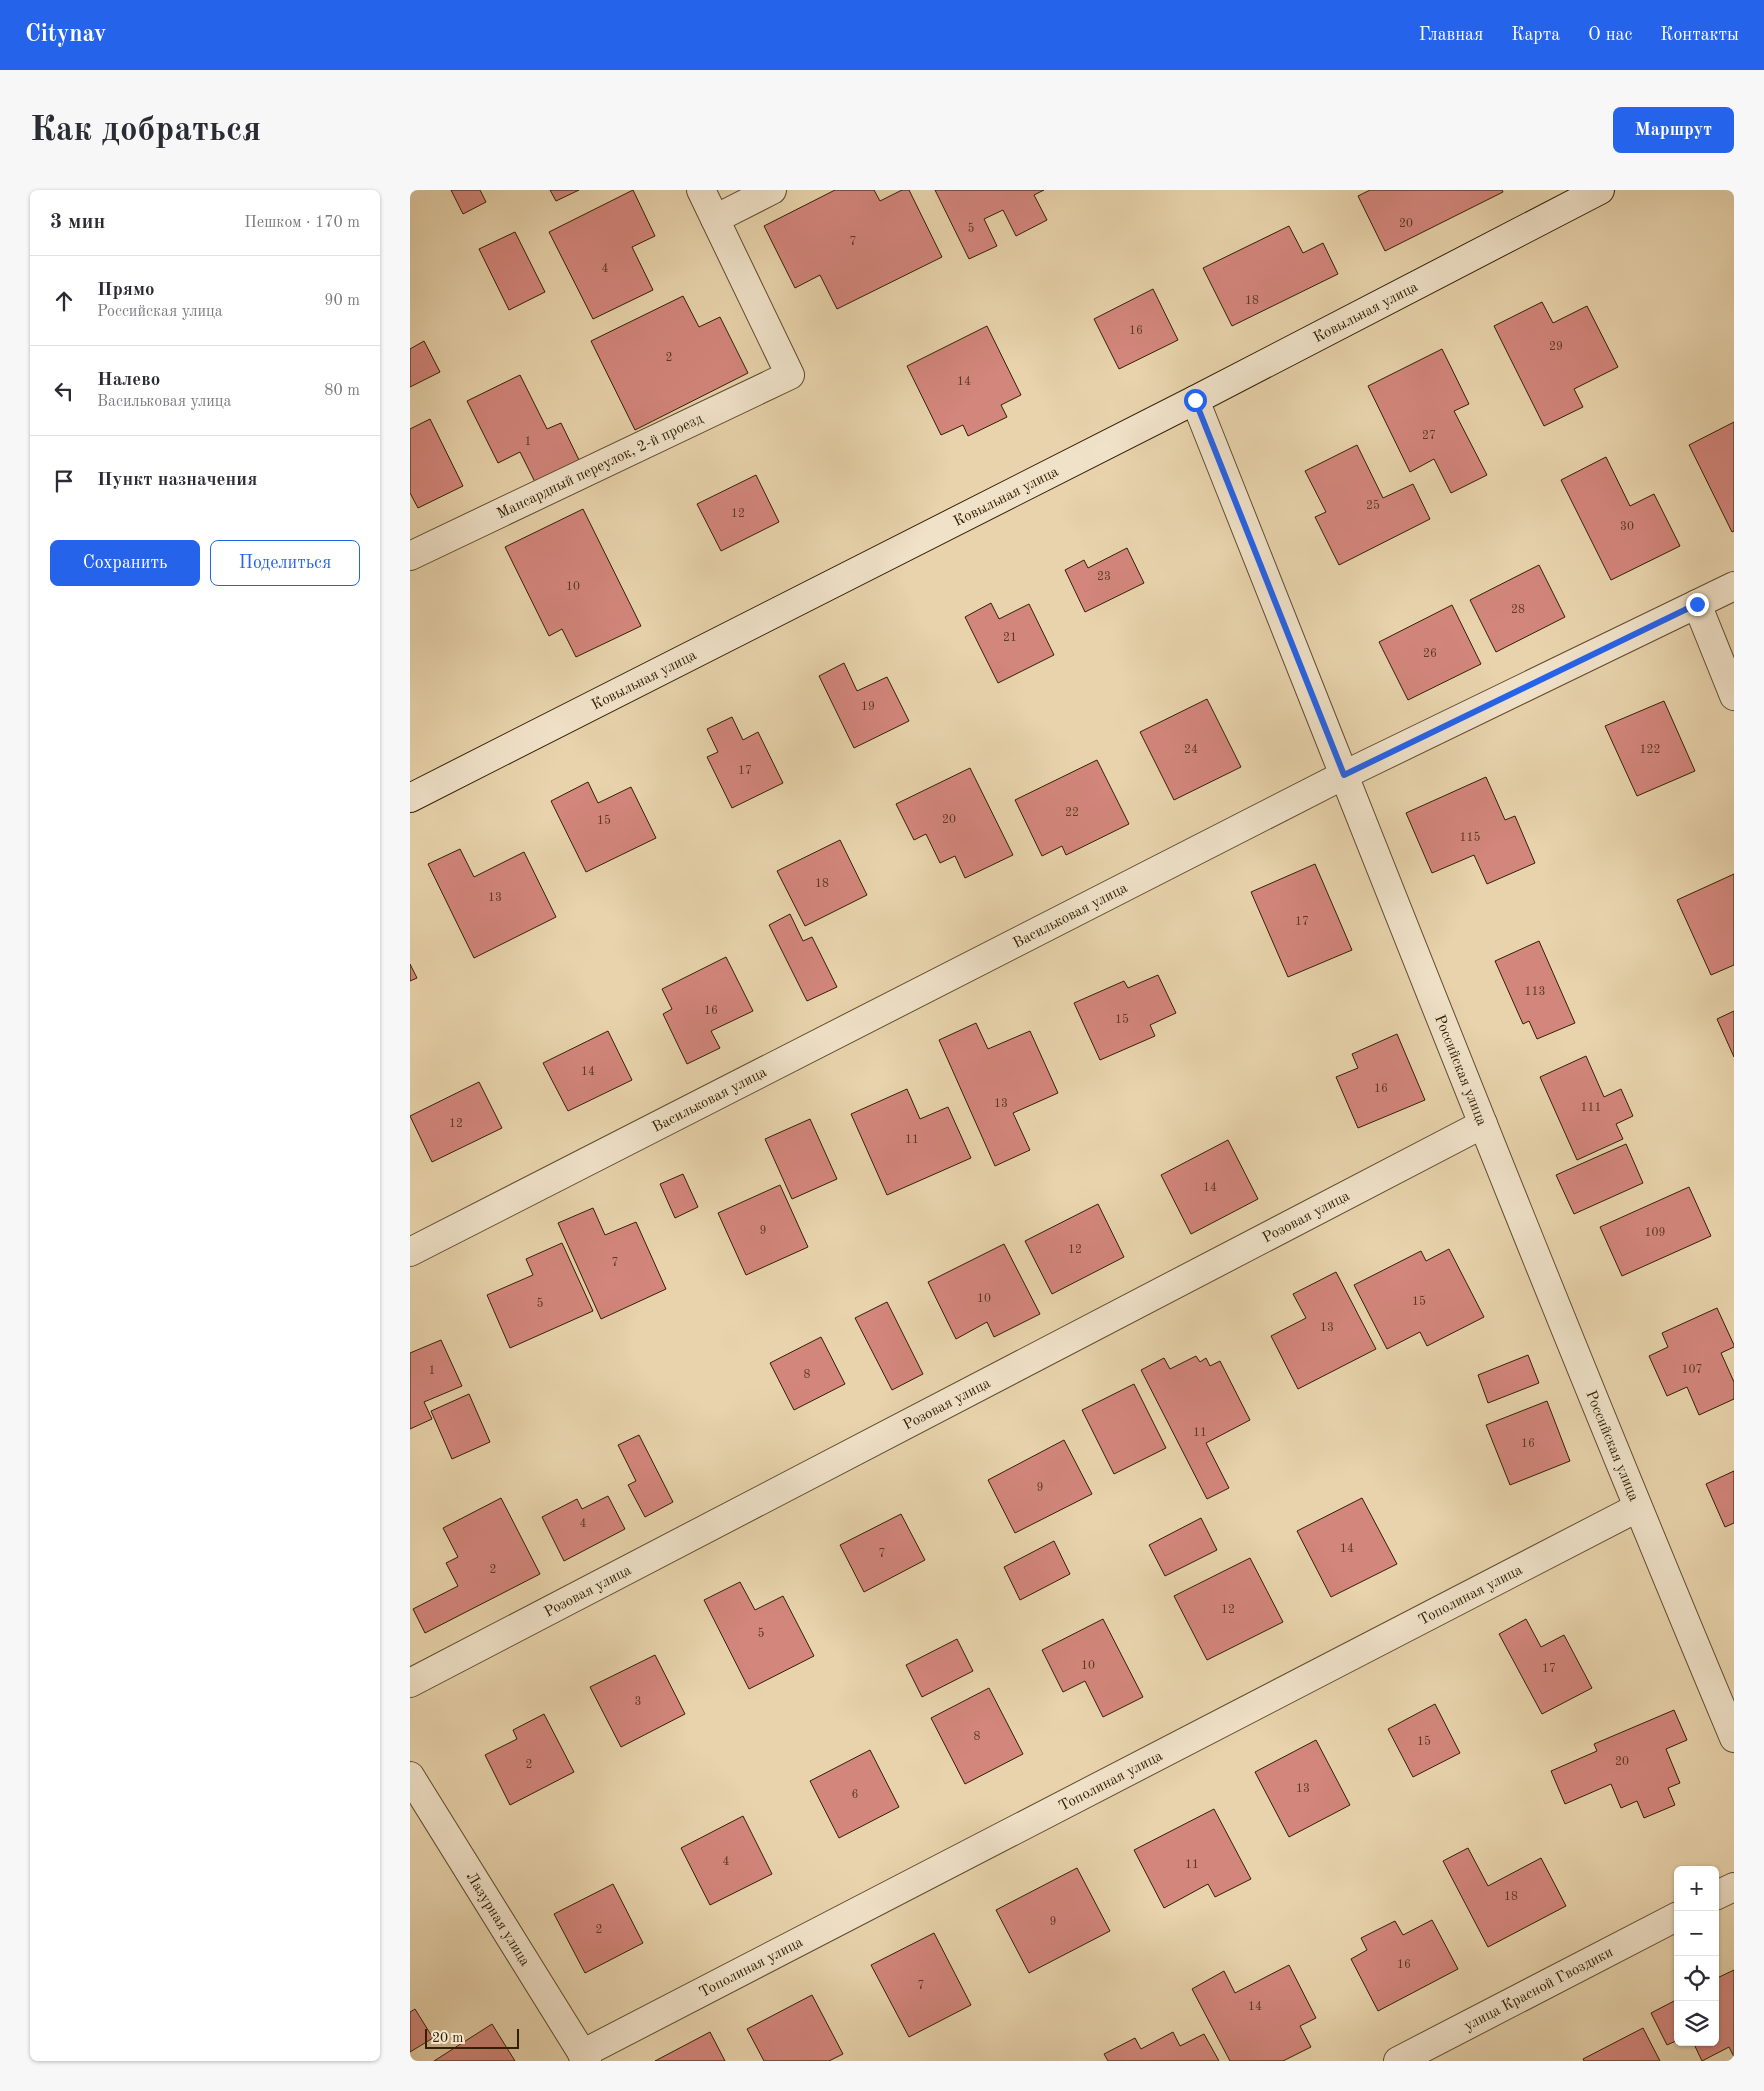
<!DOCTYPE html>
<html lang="ru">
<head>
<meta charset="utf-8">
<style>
  :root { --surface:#fff; --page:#f7f7f7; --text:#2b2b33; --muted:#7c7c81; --line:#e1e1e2; --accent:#2563eb }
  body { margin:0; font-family:"Old Standard TT",serif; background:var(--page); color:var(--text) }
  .controls { position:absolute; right:15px; bottom:15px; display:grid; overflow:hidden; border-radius:8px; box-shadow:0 1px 4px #0004 }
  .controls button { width:45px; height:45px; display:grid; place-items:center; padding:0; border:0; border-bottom:1px solid var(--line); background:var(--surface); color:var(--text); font:25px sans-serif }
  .scale { position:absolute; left:15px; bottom:12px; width:94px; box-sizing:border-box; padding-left:5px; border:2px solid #332003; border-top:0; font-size:14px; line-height:18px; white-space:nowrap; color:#332003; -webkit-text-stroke:4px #f0e2c9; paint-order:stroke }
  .stop { position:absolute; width:15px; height:15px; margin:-11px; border:4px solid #2563eb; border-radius:50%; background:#fff }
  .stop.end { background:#2563eb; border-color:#fff; box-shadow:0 1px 5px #0008 }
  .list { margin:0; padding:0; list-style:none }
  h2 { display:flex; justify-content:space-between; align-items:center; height:65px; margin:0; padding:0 20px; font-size:21px }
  h2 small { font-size:16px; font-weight:400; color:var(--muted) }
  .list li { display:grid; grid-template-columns:32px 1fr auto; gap:15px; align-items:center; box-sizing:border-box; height:90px; padding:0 20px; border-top:1px solid var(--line) }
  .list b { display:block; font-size:19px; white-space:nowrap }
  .list p { margin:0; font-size:16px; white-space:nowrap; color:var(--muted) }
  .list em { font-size:16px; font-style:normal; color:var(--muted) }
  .actions { display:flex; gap:10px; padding:15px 20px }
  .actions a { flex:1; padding:11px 0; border:1px solid var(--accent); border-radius:8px; text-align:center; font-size:18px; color:var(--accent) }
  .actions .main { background:var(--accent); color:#fff }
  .icon { flex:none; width:28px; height:28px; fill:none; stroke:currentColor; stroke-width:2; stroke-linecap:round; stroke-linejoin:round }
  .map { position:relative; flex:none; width:1324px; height:1871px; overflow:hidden; border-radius:8px }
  header { display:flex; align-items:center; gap:30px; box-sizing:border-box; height:70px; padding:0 25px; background:var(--accent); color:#fff }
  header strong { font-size:24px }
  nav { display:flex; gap:28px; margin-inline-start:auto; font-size:18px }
  .intro { display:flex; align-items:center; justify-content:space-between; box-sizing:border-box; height:120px; padding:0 30px }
  h1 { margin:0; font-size:35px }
  .button { padding:12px 22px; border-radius:8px; background:var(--accent); color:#fff; font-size:18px; font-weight:700 }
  main { display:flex; gap:30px; padding:0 30px }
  aside { flex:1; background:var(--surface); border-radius:8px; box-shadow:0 1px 4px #0004 }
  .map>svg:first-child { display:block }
  .building { fill:#d3867c; stroke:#332003 }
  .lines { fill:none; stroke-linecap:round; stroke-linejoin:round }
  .street-casing { stroke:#604d2d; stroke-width:30 }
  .secondary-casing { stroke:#332003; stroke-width:30 }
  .street { stroke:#f0e2c9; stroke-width:28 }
  .secondary { stroke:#f0e2c9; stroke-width:28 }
  .route { stroke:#2563eb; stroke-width:6 }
  .labels { text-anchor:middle; stroke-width:4; stroke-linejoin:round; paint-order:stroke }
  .number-label { font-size:12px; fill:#5b3a21 }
  .street-label { font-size:15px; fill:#332003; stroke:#f0e2c9 }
</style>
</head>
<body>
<header>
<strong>Citynav</strong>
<nav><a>Главная</a><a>Карта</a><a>О нас</a><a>Контакты</a></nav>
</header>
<div class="intro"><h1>Как добраться</h1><a class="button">Маршрут</a></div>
<main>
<aside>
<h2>3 мин<small>Пешком · 170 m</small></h2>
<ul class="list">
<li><svg class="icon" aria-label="ahead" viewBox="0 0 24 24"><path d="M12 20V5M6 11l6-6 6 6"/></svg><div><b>Прямо</b><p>Российская улица</p></div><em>90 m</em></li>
<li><svg class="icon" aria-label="left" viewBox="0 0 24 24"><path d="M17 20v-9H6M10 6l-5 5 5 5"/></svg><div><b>Налево</b><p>Васильковая улица</p></div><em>80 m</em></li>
<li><svg class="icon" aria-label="arrive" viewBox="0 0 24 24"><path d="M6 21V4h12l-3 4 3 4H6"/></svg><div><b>Пункт назначения</b></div></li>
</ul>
<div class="actions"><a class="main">Сохранить</a><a>Поделиться</a></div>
</aside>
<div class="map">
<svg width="1324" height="1871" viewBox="0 0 1324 1871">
  <rect width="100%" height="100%" fill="#e8d3ac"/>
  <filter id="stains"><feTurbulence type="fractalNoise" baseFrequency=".004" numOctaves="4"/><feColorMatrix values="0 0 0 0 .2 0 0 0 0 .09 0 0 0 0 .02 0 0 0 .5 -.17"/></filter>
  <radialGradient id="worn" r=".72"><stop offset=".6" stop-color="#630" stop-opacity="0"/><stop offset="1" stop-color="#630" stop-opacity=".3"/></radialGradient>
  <g class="building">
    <path d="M 41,0 L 70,0 L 76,12 L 53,24 Z"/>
    <path d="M 140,0 L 169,0 L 146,11 Z"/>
    <path d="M 223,0 L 245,46 L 222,57 L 243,100 L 183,129 L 139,42 Z"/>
    <path d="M 425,0 L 464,0 L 470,11 L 492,0 L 499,0 L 532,67 L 427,119 L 410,85 L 385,98 L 354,36 Z"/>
    <path d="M 525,0 L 634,0 L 624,5 L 637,30 L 606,46 L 593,20 L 574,29 L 587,56 L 559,69 Z"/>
    <path d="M 960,0 L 1092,0 L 1093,2 L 975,61 L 948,6 Z"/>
    <path d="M 879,36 L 893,63 L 913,53 L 928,84 L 822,136 L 793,78 Z"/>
    <path d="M 105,42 L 135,102 L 99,120 L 69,59 Z"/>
    <path d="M 743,99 L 768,150 L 709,179 L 684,129 Z"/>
    <path d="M 273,106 L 289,137 L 310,127 L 338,183 L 225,240 L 181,151 Z"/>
    <path d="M 1132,112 L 1143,133 L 1177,116 L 1208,177 L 1164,199 L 1173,217 L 1134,236 L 1084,136 Z"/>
    <path d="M 577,136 L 611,205 L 591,215 L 597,227 L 558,246 L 553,235 L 531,245 L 497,176 Z"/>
    <path d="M 14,151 L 30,182 L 0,197 L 0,159 Z"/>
    <path d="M 1032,159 L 1059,214 L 1044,221 L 1077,285 L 1041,303 L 1024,269 L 1000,282 L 958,196 Z"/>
    <path d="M 110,185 L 137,239 L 151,233 L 170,272 L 126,294 L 110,262 L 88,273 L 57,211 Z"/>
    <path d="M 20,229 L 53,296 L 8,318 L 0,303 L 0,239 Z"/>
    <path d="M 1324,232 L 1324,341 L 1322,342 L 1279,255 Z"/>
    <path d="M 947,255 L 973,308 L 1003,294 L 1020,329 L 929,375 L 905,327 L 916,322 L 895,281 Z"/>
    <path d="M 1196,267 L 1220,316 L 1244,304 L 1270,356 L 1201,390 L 1151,290 Z"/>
    <path d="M 346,285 L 369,332 L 311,361 L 287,314 Z"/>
    <path d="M 173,319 L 231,436 L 166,467 L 152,439 L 139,446 L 95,357 Z"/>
    <path d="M 717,358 L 734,393 L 675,422 L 655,380 L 674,370 L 678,378 Z"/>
    <path d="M 1129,375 L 1155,427 L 1086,462 L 1060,410 Z"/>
    <path d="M 581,413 L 589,429 L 619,414 L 644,465 L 588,493 L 555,427 Z"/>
    <path d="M 1042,415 L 1071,474 L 998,510 L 969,452 Z"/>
    <path d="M 434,473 L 447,501 L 477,487 L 499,531 L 444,558 L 409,486 Z"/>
    <path d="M 797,509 L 831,577 L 764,610 L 730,542 Z"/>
    <path d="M 1254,511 L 1285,581 L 1227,606 L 1195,536 Z"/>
    <path d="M 322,527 L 333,550 L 348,542 L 373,593 L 322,618 L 297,567 L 308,562 L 297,539 Z"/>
    <path d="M 687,570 L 719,634 L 656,665 L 652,656 L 632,666 L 605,610 Z"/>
    <path d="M 560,578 L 603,665 L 555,688 L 545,666 L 530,673 L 516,644 L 504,650 L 486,614 Z"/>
    <path d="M 1076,587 L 1095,630 L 1105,626 L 1125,673 L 1077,694 L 1064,665 L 1022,683 L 996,623 Z"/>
    <path d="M 178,592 L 188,613 L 221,597 L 246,648 L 176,682 L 141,611 Z"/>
    <path d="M 430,650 L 457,705 L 395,736 L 367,681 Z"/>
    <path d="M 50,659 L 64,687 L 114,662 L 146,727 L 64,768 L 18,674 Z"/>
    <path d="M 905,674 L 942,760 L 878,787 L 841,702 Z"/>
    <path d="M 1324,684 L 1324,775 L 1301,785 L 1267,710 Z"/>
    <path d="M 380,724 L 393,751 L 402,747 L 427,797 L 397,811 L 359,735 Z"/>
    <path d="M 1129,751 L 1165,833 L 1127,849 L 1119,831 L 1113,834 L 1085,771 Z"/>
    <path d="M 316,767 L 343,821 L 301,841 L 310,858 L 277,874 L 253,824 L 262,819 L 252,799 Z"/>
    <path d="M 0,774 L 7,788 L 0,791 Z"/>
    <path d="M 748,785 L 766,823 L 740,835 L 745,846 L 690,870 L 664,813 L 714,791 L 718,798 Z"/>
    <path d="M 1324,821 L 1324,867 L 1307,829 Z"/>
    <path d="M 566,833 L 578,859 L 620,841 L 648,903 L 603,923 L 620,960 L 585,976 L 529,850 Z"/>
    <path d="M 198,841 L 222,890 L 158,921 L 133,873 Z"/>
    <path d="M 987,844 L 1015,910 L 948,938 L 926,887 L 948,878 L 942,864 Z"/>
    <path d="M 1176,866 L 1194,907 L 1211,899 L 1223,926 L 1206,934 L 1213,949 L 1167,970 L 1130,887 Z"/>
    <path d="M 69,892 L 92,938 L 22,972 L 0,926 Z"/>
    <path d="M 497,899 L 510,929 L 538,917 L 561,968 L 477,1005 L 441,924 Z"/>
    <path d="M 400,929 L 427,989 L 382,1009 L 355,949 Z"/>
    <path d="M 818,950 L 848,1009 L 781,1044 L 751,985 Z"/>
    <path d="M 1216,954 L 1233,993 L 1164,1024 L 1146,985 Z"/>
    <path d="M 273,984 L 288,1017 L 265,1028 L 250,994 Z"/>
    <path d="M 370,995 L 398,1057 L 336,1085 L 308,1023 Z"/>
    <path d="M 1279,997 L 1301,1046 L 1212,1086 L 1190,1037 Z"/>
    <path d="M 688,1014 L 714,1067 L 642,1104 L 615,1051 Z"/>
    <path d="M 183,1018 L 195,1045 L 226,1032 L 256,1099 L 191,1129 L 148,1033 Z"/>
    <path d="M 152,1053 L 183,1121 L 100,1158 L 77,1105 L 123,1085 L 116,1069 Z"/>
    <path d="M 594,1054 L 630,1124 L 584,1147 L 577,1132 L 546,1149 L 518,1092 Z"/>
    <path d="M 1039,1059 L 1074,1127 L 1017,1156 L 1010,1142 L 977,1159 L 944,1095 L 1011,1061 L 1016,1071 Z"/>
    <path d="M 926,1082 L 966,1159 L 888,1199 L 861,1146 L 896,1128 L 883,1104 Z"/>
    <path d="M 477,1112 L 513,1184 L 482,1200 L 445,1128 Z"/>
    <path d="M 1307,1118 L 1324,1155 L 1324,1157 L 1311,1163 L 1324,1192 L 1324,1209 L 1289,1225 L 1277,1197 L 1257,1206 L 1239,1166 L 1258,1157 L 1252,1143 Z"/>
    <path d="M 411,1147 L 435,1194 L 384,1220 L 360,1173 Z"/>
    <path d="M 31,1150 L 52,1196 L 14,1212 L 22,1229 L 0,1239 L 0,1163 Z"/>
    <path d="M 1118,1165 L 1129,1193 L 1078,1213 L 1068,1185 Z"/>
    <path d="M 786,1166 L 790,1172 L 796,1168 L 800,1176 L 810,1171 L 840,1230 L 796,1253 L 819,1298 L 797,1309 L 731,1180 L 754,1168 L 760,1179 Z"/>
    <path d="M 724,1194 L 756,1258 L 704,1284 L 672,1220 Z"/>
    <path d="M 59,1204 L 80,1252 L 42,1269 L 21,1221 Z"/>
    <path d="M 1137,1211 L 1160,1271 L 1100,1295 L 1076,1235 Z"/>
    <path d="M 229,1245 L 263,1312 L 235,1327 L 218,1295 L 226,1291 L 208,1255 Z"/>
    <path d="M 654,1250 L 682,1304 L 605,1343 L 578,1290 Z"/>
    <path d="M 1324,1281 L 1324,1333 L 1315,1337 L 1296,1294 Z"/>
    <path d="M 198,1306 L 215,1339 L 154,1371 L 132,1327 L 167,1309 L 172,1319 Z"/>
    <path d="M 91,1308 L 130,1384 L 15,1443 L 3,1419 L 48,1396 L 36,1373 L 48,1367 L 33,1338 Z"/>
    <path d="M 952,1308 L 987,1374 L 921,1407 L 887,1341 Z"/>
    <path d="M 491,1324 L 515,1370 L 454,1402 L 430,1355 Z"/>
    <path d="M 791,1328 L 807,1360 L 755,1386 L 739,1355 Z"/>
    <path d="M 644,1351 L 660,1384 L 610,1410 L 594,1377 Z"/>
    <path d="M 840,1368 L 873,1432 L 797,1470 L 764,1406 Z"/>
    <path d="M 330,1392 L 345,1420 L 373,1406 L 404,1466 L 339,1499 L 294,1410 Z"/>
    <path d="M 693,1429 L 733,1507 L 693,1527 L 675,1491 L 653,1502 L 632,1460 Z"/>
    <path d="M 1116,1429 L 1131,1457 L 1154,1445 L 1182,1498 L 1132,1524 L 1089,1444 Z"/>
    <path d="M 547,1449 L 563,1481 L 512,1507 L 496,1475 Z"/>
    <path d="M 245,1465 L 275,1524 L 211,1557 L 180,1497 Z"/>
    <path d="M 579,1498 L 613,1564 L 555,1594 L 521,1528 Z"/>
    <path d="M 1025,1514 L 1050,1563 L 1003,1587 L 978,1539 Z"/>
    <path d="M 1264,1520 L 1277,1550 L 1256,1559 L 1270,1593 L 1258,1598 L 1265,1615 L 1234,1628 L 1227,1611 L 1211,1618 L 1201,1594 L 1155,1614 L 1141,1581 L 1187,1561 L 1184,1554 Z"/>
    <path d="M 134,1524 L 164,1582 L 100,1615 L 75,1565 L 107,1549 L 103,1540 Z"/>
    <path d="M 906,1550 L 940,1615 L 879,1647 L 845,1582 Z"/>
    <path d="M 460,1560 L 489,1617 L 429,1648 L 400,1591 Z"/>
    <path d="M 804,1619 L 841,1689 L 805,1707 L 798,1694 L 754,1718 L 724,1660 Z"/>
    <path d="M 333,1626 L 362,1684 L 300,1715 L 271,1658 Z"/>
    <path d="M 1058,1658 L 1078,1696 L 1131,1668 L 1156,1716 L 1078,1757 L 1033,1671 Z"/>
    <path d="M 667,1678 L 700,1741 L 619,1783 L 586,1720 Z"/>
    <path d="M 203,1694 L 233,1753 L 175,1783 L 144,1724 Z"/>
    <path d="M 1022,1730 L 1048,1779 L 968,1821 L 941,1769 L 957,1760 L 951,1748 L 985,1731 L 993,1745 Z"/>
    <path d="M 524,1743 L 561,1815 L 499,1847 L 461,1775 Z"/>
    <path d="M 879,1775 L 906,1828 L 890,1836 L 901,1857 L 873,1871 L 820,1871 L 782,1799 L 814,1781 L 825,1803 Z"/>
    <path d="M 1324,1780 L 1324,1867 L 1319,1857 L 1292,1871 L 1283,1852 L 1305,1852 L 1305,1789 Z"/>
    <path d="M 402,1805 L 433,1864 L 419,1871 L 354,1871 L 337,1839 Z"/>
    <path d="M 1268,1809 L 1268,1850 L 1257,1855 L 1241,1823 Z"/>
    <path d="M 5,1819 L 23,1848 L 0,1862 L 0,1822 Z"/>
    <path d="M 82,1834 L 105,1871 L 24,1871 Z"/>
    <path d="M 1233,1838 L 1250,1871 L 1174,1871 L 1173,1869 Z"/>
    <path d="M 300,1842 L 315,1871 L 245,1871 Z"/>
    <path d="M 763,1842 L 770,1856 L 794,1844 L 809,1871 L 698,1871 L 694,1864 L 725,1848 L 731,1859 Z"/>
  </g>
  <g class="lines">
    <g class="street-casing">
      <g id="street">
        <path d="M 305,29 L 362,0"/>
        <path id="s1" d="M 785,210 C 963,657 1138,1105 1324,1548"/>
        <path id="s2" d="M 0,366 L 380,185 L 291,0"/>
        <path d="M 1287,414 L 1324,506"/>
        <path id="s3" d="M 0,1062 L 934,585 L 1324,396"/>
        <path id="s4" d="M 0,1493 L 1073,934"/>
        <path id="s5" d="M 0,1586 L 177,1871"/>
        <path d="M 1305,1706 L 1324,1697"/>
        <path id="s6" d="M 172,1864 L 1227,1318"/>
        <path id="s7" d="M 988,1871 L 1268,1726"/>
      </g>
    </g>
    <g class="secondary-casing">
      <g id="secondary">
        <path id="s8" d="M 0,608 L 785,210 L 1190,0"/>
      </g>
    </g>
    <use href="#street" class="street"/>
    <use href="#secondary" class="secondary"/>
  </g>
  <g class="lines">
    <path class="route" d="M 785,210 L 934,585 L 1287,414"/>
  </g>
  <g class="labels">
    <g class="number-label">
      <text x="996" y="37">20</text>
      <text x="561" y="42">5</text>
      <text x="443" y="55">7</text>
      <text x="195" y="82">4</text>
      <text x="842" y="114">18</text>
      <text x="726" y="144">16</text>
      <text x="1146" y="160">29</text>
      <text x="259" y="171">2</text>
      <text x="554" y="195">14</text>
      <text x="1019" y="249">27</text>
      <text x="118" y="255">1</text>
      <text x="963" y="319">25</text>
      <text x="328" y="327">12</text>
      <text x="1217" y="340">30</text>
      <text x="694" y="390">23</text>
      <text x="163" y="400">10</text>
      <text x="1108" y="423">28</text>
      <text x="600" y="451">21</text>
      <text x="1020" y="467">26</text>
      <text x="458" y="520">19</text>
      <text x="781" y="563">24</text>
      <text x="1240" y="563">122</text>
      <text x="335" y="584">17</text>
      <text x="662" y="626">22</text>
      <text x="539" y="633">20</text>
      <text x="194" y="634">15</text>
      <text x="1060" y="651">115</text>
      <text x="412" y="697">18</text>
      <text x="85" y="711">13</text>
      <text x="892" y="735">17</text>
      <text x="1125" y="805">113</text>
      <text x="301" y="824">16</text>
      <text x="712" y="833">15</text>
      <text x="178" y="885">14</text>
      <text x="971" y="902">16</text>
      <text x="591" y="917">13</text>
      <text x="1181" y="921">111</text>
      <text x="46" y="937">12</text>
      <text x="502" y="953">11</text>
      <text x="800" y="1001">14</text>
      <text x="353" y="1044">9</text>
      <text x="1245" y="1046">109</text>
      <text x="665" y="1063">12</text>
      <text x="205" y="1076">7</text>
      <text x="574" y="1112">10</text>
      <text x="1009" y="1115">15</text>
      <text x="130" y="1117">5</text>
      <text x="917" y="1141">13</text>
      <text x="1282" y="1183">107</text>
      <text x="22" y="1184">1</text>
      <text x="397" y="1188">8</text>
      <text x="790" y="1246">11</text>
      <text x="1118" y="1257">16</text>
      <text x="630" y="1301">9</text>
      <text x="173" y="1337">4</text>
      <text x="937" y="1362">14</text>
      <text x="472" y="1367">7</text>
      <text x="83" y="1383">2</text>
      <text x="818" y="1423">12</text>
      <text x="351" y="1447">5</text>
      <text x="678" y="1479">10</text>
      <text x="1139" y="1482">17</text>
      <text x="228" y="1515">3</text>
      <text x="567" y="1550">8</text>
      <text x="1014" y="1555">15</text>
      <text x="1212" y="1575">20</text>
      <text x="119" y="1578">2</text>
      <text x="893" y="1602">13</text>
      <text x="445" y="1608">6</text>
      <text x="316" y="1675">4</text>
      <text x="782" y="1678">11</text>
      <text x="1101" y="1710">18</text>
      <text x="643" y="1735">9</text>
      <text x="189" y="1743">2</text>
      <text x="994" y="1778">16</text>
      <text x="511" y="1799">7</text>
      <text x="845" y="1820">14</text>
    </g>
    <g class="street-label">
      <text dy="5" stroke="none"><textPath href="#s8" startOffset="1072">Ковыльная улица</textPath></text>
      <text dy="5" stroke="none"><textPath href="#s2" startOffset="210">Мансардный переулок, 2-й проезд</textPath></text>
      <text dy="5" stroke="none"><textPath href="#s8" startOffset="668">Ковыльная улица</textPath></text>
      <text dy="5" stroke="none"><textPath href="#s8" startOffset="262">Ковыльная улица</textPath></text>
      <text dy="5" stroke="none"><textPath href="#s3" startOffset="741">Васильковая улица</textPath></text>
      <text dy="5" stroke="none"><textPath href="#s1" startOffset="721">Российская улица</textPath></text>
      <text dy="5" stroke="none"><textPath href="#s3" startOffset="336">Васильковая улица</textPath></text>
      <text dy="5" stroke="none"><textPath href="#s4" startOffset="1010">Розовая улица</textPath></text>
      <text dy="5" stroke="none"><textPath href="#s4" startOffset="605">Розовая улица</textPath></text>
      <text dy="5" stroke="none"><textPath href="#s1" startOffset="1126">Российская улица</textPath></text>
      <text dy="5" stroke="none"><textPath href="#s4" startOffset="200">Розовая улица</textPath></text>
      <text dy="5" stroke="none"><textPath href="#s6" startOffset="1000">Тополиная улица</textPath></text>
      <text dy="5" stroke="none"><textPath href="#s6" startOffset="595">Тополиная улица</textPath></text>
      <text dy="5" stroke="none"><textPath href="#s5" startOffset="168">Лазурная улица</textPath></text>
      <text dy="5" stroke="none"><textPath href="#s6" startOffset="190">Тополиная улица</textPath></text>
      <text dy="5" stroke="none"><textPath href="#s7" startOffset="158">улица Красной Гвоздики</textPath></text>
    </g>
  </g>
  <rect width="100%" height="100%" filter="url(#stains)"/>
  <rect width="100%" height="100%" fill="url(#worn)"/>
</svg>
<div class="controls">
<button>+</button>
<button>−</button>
<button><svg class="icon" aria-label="locate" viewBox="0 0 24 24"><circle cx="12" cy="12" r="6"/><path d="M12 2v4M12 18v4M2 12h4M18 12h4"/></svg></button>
<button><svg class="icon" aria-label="layers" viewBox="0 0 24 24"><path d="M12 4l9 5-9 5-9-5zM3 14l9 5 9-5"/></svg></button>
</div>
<div class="scale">20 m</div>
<div class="stop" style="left:785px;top:210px"></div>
<div class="stop end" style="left:1287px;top:414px"></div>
</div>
</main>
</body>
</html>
